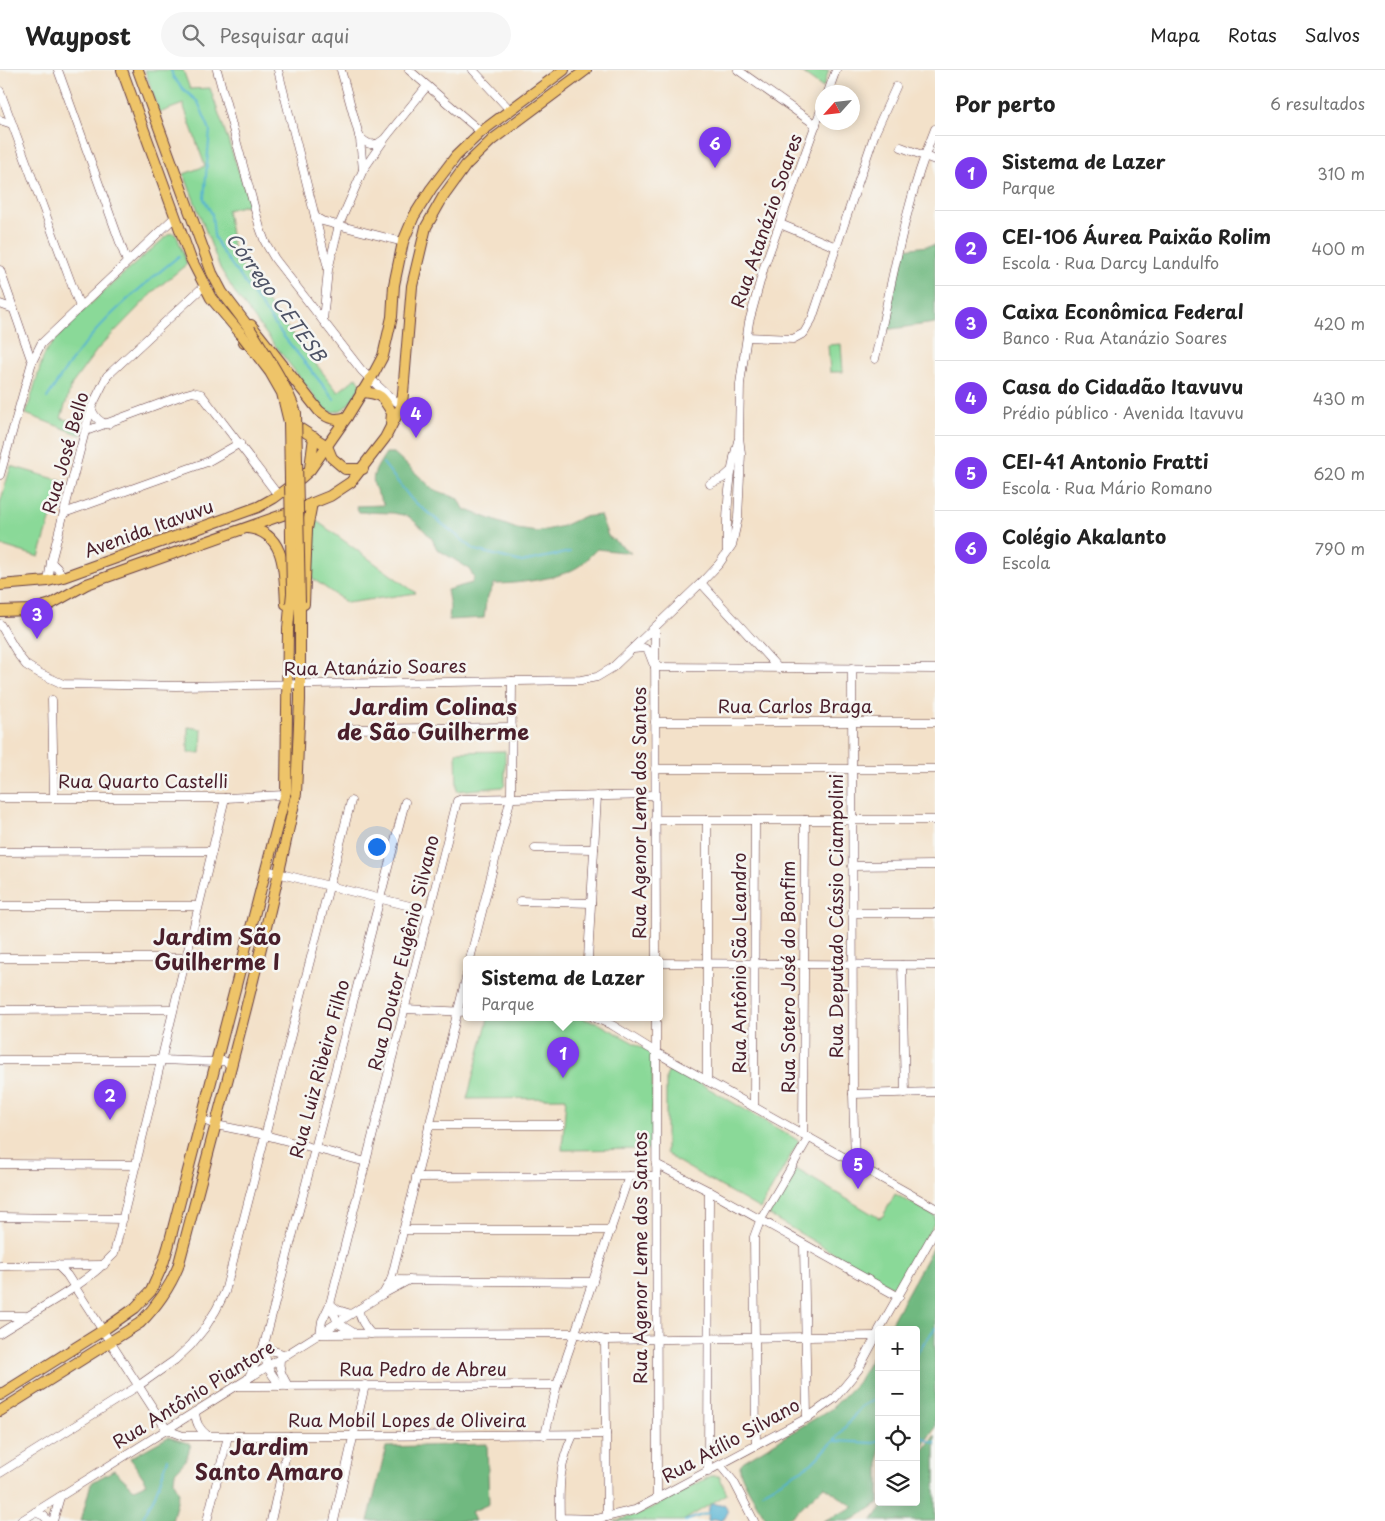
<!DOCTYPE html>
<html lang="pt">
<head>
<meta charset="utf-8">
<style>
  :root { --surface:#fff; --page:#f6f6f6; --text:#222; --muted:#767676; --line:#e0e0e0; --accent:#7c3aed }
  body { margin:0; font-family:"Playpen Sans",sans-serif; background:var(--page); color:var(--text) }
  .controls { position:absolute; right:15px; bottom:15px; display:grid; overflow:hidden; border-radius:5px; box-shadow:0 2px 12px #0003 }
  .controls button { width:45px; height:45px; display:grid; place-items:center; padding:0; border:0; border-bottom:1px solid var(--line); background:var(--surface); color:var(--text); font:25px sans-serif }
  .compass { position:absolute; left:815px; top:15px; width:45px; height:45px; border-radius:50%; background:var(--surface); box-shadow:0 2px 12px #0003; rotate:243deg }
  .you { position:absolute; left:376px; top:776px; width:18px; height:18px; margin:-12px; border:4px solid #fff; border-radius:50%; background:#1a73e8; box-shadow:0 0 0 8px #1a73e833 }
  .badge { display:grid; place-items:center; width:32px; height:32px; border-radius:50%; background:var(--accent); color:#fff; font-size:16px; font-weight:700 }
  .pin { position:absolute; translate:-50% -41px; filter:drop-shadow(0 1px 2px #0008) }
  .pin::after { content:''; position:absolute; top:26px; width:18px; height:15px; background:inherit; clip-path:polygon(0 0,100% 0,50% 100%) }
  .popup { position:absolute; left:463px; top:886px; width:200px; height:65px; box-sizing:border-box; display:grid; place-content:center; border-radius:5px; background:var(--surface); filter:drop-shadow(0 1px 4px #0005); font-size:16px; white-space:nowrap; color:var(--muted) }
  .popup b { font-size:19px; color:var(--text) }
  .popup::after { content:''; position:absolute; left:50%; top:100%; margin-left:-10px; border:10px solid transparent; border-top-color:var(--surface) }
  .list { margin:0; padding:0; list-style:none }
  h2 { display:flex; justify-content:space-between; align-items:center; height:65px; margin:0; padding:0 20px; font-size:21px }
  h2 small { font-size:16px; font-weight:400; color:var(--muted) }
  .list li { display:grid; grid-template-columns:32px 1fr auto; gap:15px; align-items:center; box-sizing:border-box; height:75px; padding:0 20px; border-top:1px solid var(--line) }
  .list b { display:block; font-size:19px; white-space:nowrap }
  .list p { margin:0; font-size:16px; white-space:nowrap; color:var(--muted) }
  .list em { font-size:16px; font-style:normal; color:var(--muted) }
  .icon { flex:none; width:28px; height:28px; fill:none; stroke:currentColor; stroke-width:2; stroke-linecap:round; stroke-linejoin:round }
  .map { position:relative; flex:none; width:935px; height:1451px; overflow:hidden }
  header { display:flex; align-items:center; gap:30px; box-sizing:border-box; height:70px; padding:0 25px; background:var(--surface); border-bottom:1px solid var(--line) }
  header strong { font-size:24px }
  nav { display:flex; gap:28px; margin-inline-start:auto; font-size:18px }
  .search { width:350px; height:45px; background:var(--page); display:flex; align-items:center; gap:12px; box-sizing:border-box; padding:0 18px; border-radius:28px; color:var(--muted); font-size:19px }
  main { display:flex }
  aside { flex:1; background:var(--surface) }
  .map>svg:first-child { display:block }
  .green { fill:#8ad998; stroke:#6a7c62 }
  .forest { fill:#6fb980; stroke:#5c6c56 }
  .water { fill:#54b3d3; stroke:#4f697f }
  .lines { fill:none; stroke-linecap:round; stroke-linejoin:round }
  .stream { stroke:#54b3d3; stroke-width:2 }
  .minor-casing { stroke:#633c43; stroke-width:9 }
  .major-casing { stroke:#633c43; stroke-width:12 }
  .minor { stroke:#fff; stroke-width:8 }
  .major { stroke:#eec469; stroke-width:10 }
  .major-bridge-casing { stroke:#633c43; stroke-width:12; stroke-linecap:butt }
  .major-bridge { stroke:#eec469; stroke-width:10 }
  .labels { text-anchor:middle; stroke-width:5; stroke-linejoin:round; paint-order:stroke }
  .street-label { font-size:18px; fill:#4a1f2b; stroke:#f6f6f2 }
  .water-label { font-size:19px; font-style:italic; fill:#4e5366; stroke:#f6f6f2 }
  .district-label { font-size:22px; font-weight:bold; fill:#4a1f2b; stroke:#f6f6f2 }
</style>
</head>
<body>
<header>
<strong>Waypost</strong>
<div class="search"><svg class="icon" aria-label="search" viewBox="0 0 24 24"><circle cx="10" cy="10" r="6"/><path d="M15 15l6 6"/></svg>Pesquisar aqui</div>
<nav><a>Mapa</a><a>Rotas</a><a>Salvos</a></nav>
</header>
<main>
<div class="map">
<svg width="935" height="1451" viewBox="0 0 935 1451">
  <rect width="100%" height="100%" fill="#f6f6f2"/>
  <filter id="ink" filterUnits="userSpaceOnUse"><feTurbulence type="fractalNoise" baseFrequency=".02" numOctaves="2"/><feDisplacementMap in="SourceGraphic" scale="10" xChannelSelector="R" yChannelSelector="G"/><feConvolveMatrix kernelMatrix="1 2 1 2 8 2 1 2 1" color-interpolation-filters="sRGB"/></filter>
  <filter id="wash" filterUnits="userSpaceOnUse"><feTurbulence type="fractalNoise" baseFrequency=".0096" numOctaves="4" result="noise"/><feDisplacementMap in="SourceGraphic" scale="20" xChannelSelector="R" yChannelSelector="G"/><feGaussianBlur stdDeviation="1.12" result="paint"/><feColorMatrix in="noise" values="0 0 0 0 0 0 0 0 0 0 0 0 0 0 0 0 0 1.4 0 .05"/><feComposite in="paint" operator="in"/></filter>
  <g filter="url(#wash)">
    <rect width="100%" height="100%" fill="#f3e1c9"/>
    <g class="green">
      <path d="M 145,0 L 183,0 L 190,19 L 210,18 L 250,134 L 227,140 L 233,177 L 239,191 L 257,219 L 338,322 L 357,307 L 361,314 C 353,329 343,349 324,339 L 237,226 L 220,198 L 184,104 L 205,96 L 183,34 L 159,43 Z"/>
      <path d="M 798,0 L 829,0 L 823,18 Z"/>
      <path d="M 173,163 L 177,166 L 187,194 L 155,220 L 97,280 L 72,314 L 61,348 L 84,355 L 81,365 L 26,344 L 43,288 L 46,281 C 82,238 127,201 169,164 Z"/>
      <path d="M 841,274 L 843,302 L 830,302 L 828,275 Z"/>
      <path d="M 11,396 L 62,411 L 39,487 L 0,475 L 0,433 Z"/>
      <path d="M 314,449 L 416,523 L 347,533 L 309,506 L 312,458 Z"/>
      <path d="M 188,657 L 202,659 L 201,683 L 188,683 Z"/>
      <path d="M 505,681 L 505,714 L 502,717 L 457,721 L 456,682 Z"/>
      <path d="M 580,948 L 596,952 L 652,983 L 653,1079 L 562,1080 L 566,1028 L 467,1029 L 488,949 Z"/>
      <path d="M 673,999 L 677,1000 L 799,1071 L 760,1139 L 675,1090 L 666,1083 L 666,1007 L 669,1001 Z"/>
      <path d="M 796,1099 L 879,1148 L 883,1146 L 895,1124 L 935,1146 L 935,1152 L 897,1217 L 893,1218 L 769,1145 Z"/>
      <path d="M 711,1406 L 719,1406 L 727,1424 L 683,1451 L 615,1451 L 642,1443 Z"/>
    </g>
    <g class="forest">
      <path d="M 935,175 L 935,253 L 884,260 L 904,179 Z"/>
      <path d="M 386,383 L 394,383 L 433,419 L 459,429 L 464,439 L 517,459 L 537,462 L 563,456 L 582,447 L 600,445 L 608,466 L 631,483 L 597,479 C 590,485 584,494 576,498 C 558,509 515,514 494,514 L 486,531 L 484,548 L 449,550 L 450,537 L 447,520 L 472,513 L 474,507 L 468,498 L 437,479 L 432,469 L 421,457 L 408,446 L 393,443 L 359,442 L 356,436 L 384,435 C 369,409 370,408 386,383 Z"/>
      <path d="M 935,1173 L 935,1357 L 916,1386 L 916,1260 L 887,1260 Z"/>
      <path d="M 879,1275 L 879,1432 L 880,1432 L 856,1448 L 848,1451 L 823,1451 L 854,1437 L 824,1416 L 792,1446 L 780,1451 L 768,1451 C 762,1442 738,1406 740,1397 C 740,1394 742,1393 744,1391 L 831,1339 L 857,1313 Z"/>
      <path d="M 935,1365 L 935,1451 L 872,1451 L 886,1432 L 916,1432 L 916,1390 Z"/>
      <path d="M 168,1367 L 191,1374 L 186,1390 L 175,1402 L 174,1411 L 179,1423 L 172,1451 L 81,1451 L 91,1413 L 114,1400 L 134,1419 L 147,1413 L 130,1388 Z"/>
      <path d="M 487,1374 L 489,1434 L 471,1442 L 475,1451 L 368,1451 L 386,1377 Z"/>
    </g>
    <path class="water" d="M 713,1433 L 720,1435 L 724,1434 C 730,1441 727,1444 722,1451 L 716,1449 L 708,1451 L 709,1437 Z"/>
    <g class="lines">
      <g class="stream">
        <path d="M 171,0 L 173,7 L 183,19 L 198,32 L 210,60 L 204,129 L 212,144 L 214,166 L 221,180 L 281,263 L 334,329"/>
        <path d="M 47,328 C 56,314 65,299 75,286 C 104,247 142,216 179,186"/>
        <path d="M 383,393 L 412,430 L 475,480 L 522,492 L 570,482"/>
        <path d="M 916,1284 L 935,1258"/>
        <path d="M 916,1365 C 924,1367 928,1372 935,1373"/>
        <path d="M 834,1371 L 874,1373 L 879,1370"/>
        <path d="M 762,1422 L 811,1394 L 834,1371 L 861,1337 L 879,1326"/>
        <path d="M 141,1451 L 155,1425 L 168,1389"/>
        <path d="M 685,1451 L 711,1442"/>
      </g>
    </g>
  </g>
  <g filter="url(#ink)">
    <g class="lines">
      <g class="minor-casing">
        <g id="minor">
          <path d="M 58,0 L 127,192"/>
          <path d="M 217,0 L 260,158 L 265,172 L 275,189 L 362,301 L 392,329 L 402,335"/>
          <path d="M 278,0 L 328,198"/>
          <path d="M 341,0 L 360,69 L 363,100"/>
          <path d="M 409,0 L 481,62"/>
          <path d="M 473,0 L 510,40"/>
          <path d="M 738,0 L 816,55"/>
          <path d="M 0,21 L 80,237"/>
          <path d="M 828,22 L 836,0"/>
          <path d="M 0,50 L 12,54"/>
          <path d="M 359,66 C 366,74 374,78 383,70"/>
          <path d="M 901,77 L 935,90"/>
          <path d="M 315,147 L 322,151 L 403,172"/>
          <path d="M 780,154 L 836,177"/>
          <path d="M 0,200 L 32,292"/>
          <path d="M 0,234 L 14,239"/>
          <path d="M 323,250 L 328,200 L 339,155 L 363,100 L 386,67 L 427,16"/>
          <path d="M 747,267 L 793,269 L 804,263 L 812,249 L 875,63 L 896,17"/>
          <path d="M 875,289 C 892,212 905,132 935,59"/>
          <path d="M 91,338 C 94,346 99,353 108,354"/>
          <path d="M 86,361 L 186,324 L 193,322 L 201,324 L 278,425"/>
          <path d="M 0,405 L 32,292 L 41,274 L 175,147"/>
          <path d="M 710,414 L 723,408 L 732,400"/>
          <path d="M 64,443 L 207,392 L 240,373"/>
          <path d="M 727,482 C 726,446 728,406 738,371"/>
          <path d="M 51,492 L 57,498 L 63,507"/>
          <path d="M 48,511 L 51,492 L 91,338 L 107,306 L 204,216"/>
          <path d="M 701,513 L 779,599"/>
          <path d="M 0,554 L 19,586 L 26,595 L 39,603 L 63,614 L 176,616 L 581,610 L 597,607 L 612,598 L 701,513 L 719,494 L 732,475 L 738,448 L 741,384 L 739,367 L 740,314 L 749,252 L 764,197 L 822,37"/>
          <path d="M 655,557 L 656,889"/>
          <path d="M 633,579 L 644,578 L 648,580 L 653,593"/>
          <path d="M 655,597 L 935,599"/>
          <path d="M 852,598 L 853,1024 L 855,1093"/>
          <path d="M 52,630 L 54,728"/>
          <path d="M 655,652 L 935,652"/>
          <path d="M 351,659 L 512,657"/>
          <path d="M 655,699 L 935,699"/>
          <path d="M 655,725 L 462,729 L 457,731 L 330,1234 L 322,1251 L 320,1264 L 575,1263 L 605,1270 L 876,1266"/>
          <path d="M 0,728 L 225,728 L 285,725"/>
          <path d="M 655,750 L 935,750"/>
          <path d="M 707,750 L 707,1011"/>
          <path d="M 535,778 L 594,779"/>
          <path d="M 0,782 L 212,781"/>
          <path d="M 852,796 L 935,795"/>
          <path d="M 265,800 L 430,841"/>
          <path d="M 520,831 L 591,833"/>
          <path d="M 0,836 L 198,836"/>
          <path d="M 852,843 L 935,843"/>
          <path d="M 0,888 L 186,888"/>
          <path d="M 470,889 L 511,727 L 512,611"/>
          <path d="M 588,889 L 597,726"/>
          <path d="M 659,893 L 935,895"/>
          <path d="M 902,895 L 905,1023"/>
          <path d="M 405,939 L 467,942"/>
          <path d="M 0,940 L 173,939"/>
          <path d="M 593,947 L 612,955 L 659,984 L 935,1138"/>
          <path d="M 656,947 L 657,1429"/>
          <path d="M 0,990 L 161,990 L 215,992 L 224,991 L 231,995"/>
          <path d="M 853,1024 L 935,1022"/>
          <path d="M 754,1037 L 755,750"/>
          <path d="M 201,1049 L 216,1055 L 265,1065 L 366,1092"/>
          <path d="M 429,1055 L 560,1055"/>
          <path d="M 803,1064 L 805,750"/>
          <path d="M 0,1094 L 136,1095"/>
          <path d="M 656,1094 L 709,1121 L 899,1227"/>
          <path d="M 416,1107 L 656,1106"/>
          <path d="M 0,1147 L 123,1149"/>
          <path d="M 403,1160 L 611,1160"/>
          <path d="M 804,1175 L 807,1348"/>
          <path d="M 57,1195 L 67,1205 L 167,1360 L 183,1366 L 353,1366 L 606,1364"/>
          <path d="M 0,1196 L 104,1195"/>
          <path d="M 391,1210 L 593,1212"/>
          <path d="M 383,1224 L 409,1210"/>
          <path d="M 330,1234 L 338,1253 L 354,1263"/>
          <path d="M 330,1234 L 338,1240 L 351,1244"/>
          <path d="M 359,1239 C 359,1249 365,1256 371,1264"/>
          <path d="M 0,1246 L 25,1246"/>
          <path d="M 879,1260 L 935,1161"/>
          <path d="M 0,1263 C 39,1238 82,1218 114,1184 L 225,728"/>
          <path d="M 605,1270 L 607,1447"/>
          <path d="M 280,1289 C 278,1299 283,1307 288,1316"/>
          <path d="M 248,1309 L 264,1275 L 271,1280 L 286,1285"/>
          <path d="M 237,1316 L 557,1315"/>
          <path d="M 280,1316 L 267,1297 L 264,1275 L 405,732"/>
          <path d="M 195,1342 C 196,1353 199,1359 208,1366"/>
          <path d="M 545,1365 L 557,1315 L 629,1106"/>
          <path d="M 573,1365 C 559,1395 559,1415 560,1448 L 597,1449 L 635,1440 L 807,1348 L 835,1328 L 858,1300 L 879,1261"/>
          <path d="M 756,1375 L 754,1167 L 760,1151 L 809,1067"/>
          <path d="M 720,1395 L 734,1412 L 754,1451"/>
          <path d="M 708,1402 L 709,1121"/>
          <path d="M 0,1403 L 138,1316 L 175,1290 L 191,1275 L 204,1259 L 216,1240 L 225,1222 L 351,731"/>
          <path d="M 35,1442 L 44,1446 L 48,1451"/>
          <path d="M 21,1451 L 383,1224 L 391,1210 L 467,904"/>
          <path d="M 53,1451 L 60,1427"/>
          <path d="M 207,1451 L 228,1366"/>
          <path d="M 271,1451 L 290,1366"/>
          <path d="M 334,1451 L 365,1315"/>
        </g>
      </g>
      <g class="major-casing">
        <g id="major">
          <path d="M 122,0 L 190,187 L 211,228 L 241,264 L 244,272"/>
          <path d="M 138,0 L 212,203 L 222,222 L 250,259"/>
          <path d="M 251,255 L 319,341 C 329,349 335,351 347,347"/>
          <path d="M 361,322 C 381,323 383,327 392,343 L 391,354"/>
          <path d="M 291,350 L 296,356 L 327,376 L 332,388 L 345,399 L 363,399"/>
          <path d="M 310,398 L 314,367"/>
          <path d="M 248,458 C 287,463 284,504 286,534"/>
          <path d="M 0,515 L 48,511 L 63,507 L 258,437 L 274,428 L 301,408 L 310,400 L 347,347 L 374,303 L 383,286 L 392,247 L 394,215 L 403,172 L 414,146 L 431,119 L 456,86 L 481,62 L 564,0"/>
          <path d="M 304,534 L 307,459 L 312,433"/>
          <path d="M 0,541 L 31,540 L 51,534 L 87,514 L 288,443 L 330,426 L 351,412 L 385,368 L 402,335 L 412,216 L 426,157 L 443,127 L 466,95 L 492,70 L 586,0"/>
          <path d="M 286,722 L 288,559 L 291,526"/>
          <path d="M 296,724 L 300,630 L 300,532"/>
          <path d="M 0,1325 L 102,1261 L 135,1238 L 151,1221 L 163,1194 L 169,1174 L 285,726"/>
          <path d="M 0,1341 L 140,1253 C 157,1236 169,1219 178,1197 C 219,1042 262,886 295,729"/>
        </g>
      </g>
      <use href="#minor" class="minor"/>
      <use href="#major" class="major"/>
      <g class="major-bridge-casing">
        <g id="major-bridge">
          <path d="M 250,259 C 267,286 285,312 296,343 L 300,532"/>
          <path d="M 241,264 L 270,302 L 282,323 L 289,352 L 292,523 L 291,533"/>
        </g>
      </g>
      <use href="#major-bridge" class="major-bridge"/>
    </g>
  </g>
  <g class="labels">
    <g class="street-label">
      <text transform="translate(767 151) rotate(-71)" y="6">Rua Atanázio Soares</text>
      <text transform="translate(66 383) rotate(-74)" y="6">Rua José Bello</text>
      <text transform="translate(149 459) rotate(-20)" y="6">Avenida Itavuvu</text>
      <text transform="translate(375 598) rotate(-1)" y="6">Rua Atanázio Soares</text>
      <text x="795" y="643">Rua Carlos Braga</text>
      <text x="143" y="718">Rua Quarto Castelli</text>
      <text transform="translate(640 743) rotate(-90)" y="6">Rua Agenor Leme dos Santos</text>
      <text transform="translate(837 846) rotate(-90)" y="6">Rua Deputado Cássio Ciampolini</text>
      <text transform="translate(404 883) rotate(-76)" y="6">Rua Doutor Eugênio Silvano</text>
      <text transform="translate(740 893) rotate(-90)" y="6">Rua Antônio São Leandro</text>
      <text transform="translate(789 907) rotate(-90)" y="6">Rua Sotero José do Bonfim</text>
      <text transform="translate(320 999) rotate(-75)" y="6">Rua Luiz Ribeiro Filho</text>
      <text transform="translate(641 1188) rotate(-90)" y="6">Rua Agenor Leme dos Santos</text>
      <text x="423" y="1306">Rua Pedro de Abreu</text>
      <text transform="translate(194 1325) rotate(-32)" y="6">Rua Antônio Piantore</text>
      <text x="407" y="1357">Rua Mobil Lopes de Oliveira</text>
      <text transform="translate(731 1371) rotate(-29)" y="6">Rua Atílio Silvano</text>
    </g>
    <g class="water-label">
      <text transform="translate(276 227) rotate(54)" y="7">Córrego CETESB</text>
    </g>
    <g class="district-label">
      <text x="433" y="645">Jardim Colinas<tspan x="433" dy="25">de São Guilherme</tspan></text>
      <text x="217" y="875">Jardim São<tspan x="217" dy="25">Guilherme I</tspan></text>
      <text x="269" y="1385">Jardim<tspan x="269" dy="25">Santo Amaro</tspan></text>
    </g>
  </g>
</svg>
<div class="controls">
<button>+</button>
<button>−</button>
<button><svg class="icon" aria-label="locate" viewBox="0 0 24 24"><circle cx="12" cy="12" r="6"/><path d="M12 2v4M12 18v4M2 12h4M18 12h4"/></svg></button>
<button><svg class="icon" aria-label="layers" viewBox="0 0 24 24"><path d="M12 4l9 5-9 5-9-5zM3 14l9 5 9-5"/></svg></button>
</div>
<svg class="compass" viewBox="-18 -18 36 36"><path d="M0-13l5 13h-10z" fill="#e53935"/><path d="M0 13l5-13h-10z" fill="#767676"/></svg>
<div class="you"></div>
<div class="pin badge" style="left:563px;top:1008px">1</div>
<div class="popup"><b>Sistema de Lazer</b>Parque</div>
<div class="pin badge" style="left:110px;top:1050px">2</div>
<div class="pin badge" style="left:37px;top:569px">3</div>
<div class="pin badge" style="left:416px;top:368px">4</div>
<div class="pin badge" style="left:858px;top:1119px">5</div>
<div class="pin badge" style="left:715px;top:98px">6</div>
</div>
<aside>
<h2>Por perto<small>6 resultados</small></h2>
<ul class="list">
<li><span class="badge">1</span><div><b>Sistema de Lazer</b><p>Parque</p></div><em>310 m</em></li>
<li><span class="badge">2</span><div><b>CEI-106 Áurea Paixão Rolim</b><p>Escola · Rua Darcy Landulfo</p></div><em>400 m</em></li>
<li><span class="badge">3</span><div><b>Caixa Econômica Federal</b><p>Banco · Rua Atanázio Soares</p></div><em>420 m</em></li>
<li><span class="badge">4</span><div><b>Casa do Cidadão Itavuvu</b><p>Prédio público · Avenida Itavuvu</p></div><em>430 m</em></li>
<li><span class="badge">5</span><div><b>CEI-41 Antonio Fratti</b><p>Escola · Rua Mário Romano</p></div><em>620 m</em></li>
<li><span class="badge">6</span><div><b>Colégio Akalanto</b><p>Escola</p></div><em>790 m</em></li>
</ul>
</aside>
</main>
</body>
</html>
